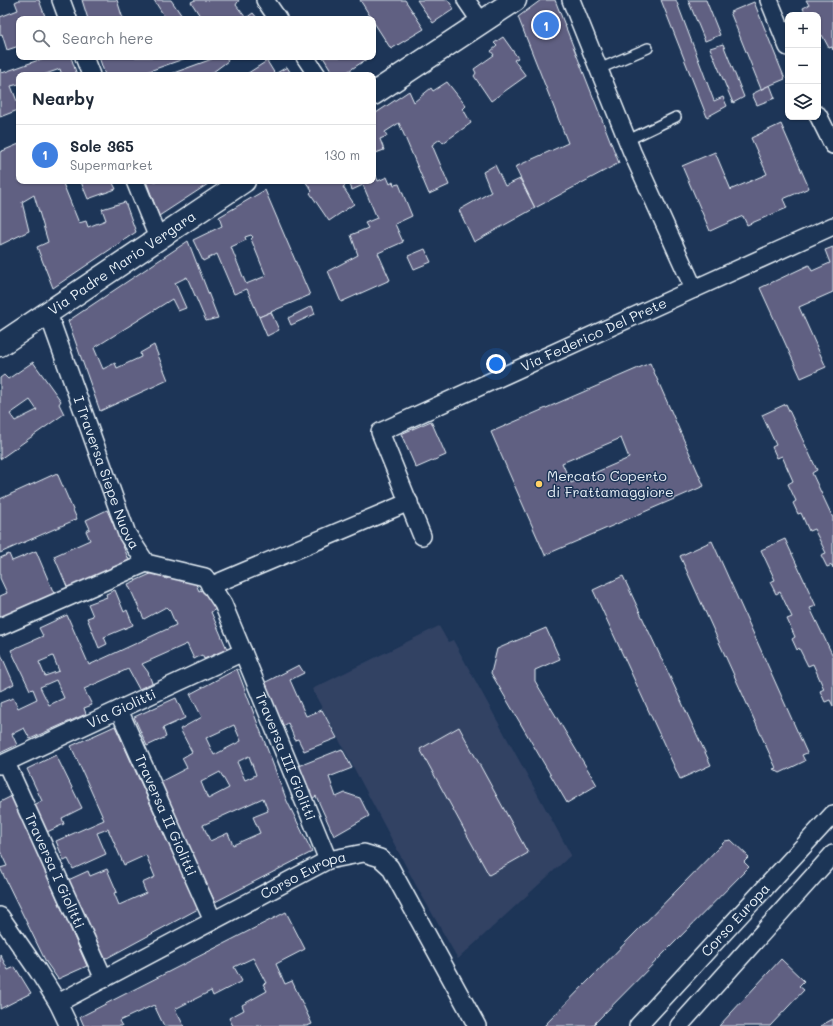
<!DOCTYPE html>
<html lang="en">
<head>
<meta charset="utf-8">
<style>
  :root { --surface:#fff; --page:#f2f2f3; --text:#1f2937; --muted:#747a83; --line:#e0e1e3; --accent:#0f766e }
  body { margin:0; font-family:Mali,sans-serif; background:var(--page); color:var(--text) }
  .controls { position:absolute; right:12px; top:12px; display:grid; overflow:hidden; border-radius:8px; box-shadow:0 1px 3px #0004 }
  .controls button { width:36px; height:36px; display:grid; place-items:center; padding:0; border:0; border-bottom:1px solid var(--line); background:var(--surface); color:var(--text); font:20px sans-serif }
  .you { position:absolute; left:496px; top:364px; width:14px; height:14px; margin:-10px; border:3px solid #fff; border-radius:50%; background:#1a73e8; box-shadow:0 0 0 6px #1a73e833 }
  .badge { display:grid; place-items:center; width:26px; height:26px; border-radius:50%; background:var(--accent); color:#fff; font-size:13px; font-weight:700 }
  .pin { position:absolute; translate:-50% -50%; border:2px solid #fff; box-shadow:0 1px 4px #0006 }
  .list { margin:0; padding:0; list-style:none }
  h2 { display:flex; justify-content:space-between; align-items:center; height:52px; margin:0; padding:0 16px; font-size:17px }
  h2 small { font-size:13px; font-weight:400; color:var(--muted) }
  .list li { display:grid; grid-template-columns:26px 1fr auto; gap:12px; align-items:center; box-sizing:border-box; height:60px; padding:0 16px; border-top:1px solid var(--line) }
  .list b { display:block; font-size:15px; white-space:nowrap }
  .list p { margin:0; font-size:13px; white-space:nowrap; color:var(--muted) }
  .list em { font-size:13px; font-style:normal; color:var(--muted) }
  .icon { flex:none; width:22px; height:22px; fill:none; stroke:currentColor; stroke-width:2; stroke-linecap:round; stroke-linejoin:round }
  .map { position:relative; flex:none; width:833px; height:1026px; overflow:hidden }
  .search { position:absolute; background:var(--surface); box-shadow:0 1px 3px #0004; left:16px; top:16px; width:360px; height:44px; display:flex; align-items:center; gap:10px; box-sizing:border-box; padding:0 14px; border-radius:8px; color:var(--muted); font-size:15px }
  .panel { position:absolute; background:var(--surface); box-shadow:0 1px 3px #0004; left:16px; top:72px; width:360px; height:112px; border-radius:8px }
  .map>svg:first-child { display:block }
  .built { fill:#314264 }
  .building { fill:#616082; stroke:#e8f1f8; fill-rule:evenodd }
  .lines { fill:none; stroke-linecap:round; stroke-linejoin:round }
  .lane-casing { stroke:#e8f1f8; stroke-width:12 }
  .street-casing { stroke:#e8f1f8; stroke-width:20 }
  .secondary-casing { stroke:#e8f1f8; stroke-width:25 }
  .lane { stroke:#1d3557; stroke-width:9 }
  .street { stroke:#1d3557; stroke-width:17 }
  .secondary { stroke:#1d3557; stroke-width:22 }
  .poi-dot { fill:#ffd166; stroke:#1d3557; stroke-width:1.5 }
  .labels { text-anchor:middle; stroke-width:3; stroke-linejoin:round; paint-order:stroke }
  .street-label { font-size:14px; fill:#e8f1f8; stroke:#1d3557 }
  .poi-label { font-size:14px; fill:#e8f1f8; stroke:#1d3557; text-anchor:start }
</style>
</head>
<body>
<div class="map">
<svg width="833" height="1026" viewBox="0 0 833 1026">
  <rect width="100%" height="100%" fill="#1d3557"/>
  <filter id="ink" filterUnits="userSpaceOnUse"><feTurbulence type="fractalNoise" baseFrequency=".025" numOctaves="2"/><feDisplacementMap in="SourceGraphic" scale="8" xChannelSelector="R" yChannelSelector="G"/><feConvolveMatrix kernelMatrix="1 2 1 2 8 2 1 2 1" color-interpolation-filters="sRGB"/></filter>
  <g filter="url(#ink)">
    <path class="built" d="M 439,626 L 448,642 L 453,640 L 571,855 L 458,959 L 417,887 L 312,689 Z"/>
    <g class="building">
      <path d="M 19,0 L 39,0 L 46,19 L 19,19 L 19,46 L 7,50 L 2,34 L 0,35 L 0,17 L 18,10 L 15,2 Z"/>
      <path d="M 82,0 L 117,0 L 123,19 L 88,19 Z"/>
      <path d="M 154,0 L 171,0 L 182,16 L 178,19 L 166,19 Z"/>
      <path d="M 195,0 L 239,0 L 236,5 L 246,18 L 253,13 L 258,19 L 202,19 L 191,2 Z"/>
      <path d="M 360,0 L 405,0 L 424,29 L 391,49 L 373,21 L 373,19 L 372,19 Z"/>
      <path d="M 417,0 L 448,0 L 454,9 L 433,23 Z"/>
      <path d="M 541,0 L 555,0 L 619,163 L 535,208 L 515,167 L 568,143 L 518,17 Z"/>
      <path d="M 661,0 L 676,0 L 714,101 L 723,97 L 727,106 L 707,117 Z"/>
      <path d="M 688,0 L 706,0 L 720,35 L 705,41 Z"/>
      <path d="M 806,0 L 833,0 L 833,50 L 832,47 L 829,48 L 822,35 L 818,37 L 818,15 L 806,15 L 803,8 L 809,5 Z"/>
      <path d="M 754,2 L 785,79 L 761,89 L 730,12 Z"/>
      <path d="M 503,37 L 518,58 L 514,60 L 526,76 L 491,101 L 474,76 L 476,73 L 474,69 L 494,55 L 491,51 L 497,46 L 494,43 Z"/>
      <path d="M 723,44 L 744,97 L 733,103 L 710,48 Z"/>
      <path d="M 47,57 L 71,57 L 77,75 L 62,75 L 60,69 L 43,75 L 19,75 L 19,84 L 11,86 L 19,106 L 19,113 L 18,110 L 0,117 L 0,69 L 2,73 Z"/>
      <path d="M 99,57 L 189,57 L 138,75 L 105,75 Z"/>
      <path d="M 210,57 L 226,57 L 228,61 L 209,75 L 168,75 L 212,59 Z"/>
      <path d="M 323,57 L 370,57 L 347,72 L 349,75 L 334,75 Z"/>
      <path d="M 267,61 L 275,74 L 287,67 L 292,75 L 245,75 Z"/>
      <path d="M 447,82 L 466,106 L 463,109 L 471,123 L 443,143 L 440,139 L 432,145 L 449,185 L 429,194 L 399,123 L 385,132 L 387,136 L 380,139 L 384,150 L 373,154 L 373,115 L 409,91 L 414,102 L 431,88 L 433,91 Z"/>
      <path d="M 770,85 L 775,98 L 757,105 L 752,94 Z"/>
      <path d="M 781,124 L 809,188 L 783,199 L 787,208 L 747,225 L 743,216 L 710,231 L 682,166 L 715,152 L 731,190 L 732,189 L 767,174 L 751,138 Z"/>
      <path d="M 19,144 L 19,181 L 62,181 L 79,223 L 86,221 L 88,227 L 106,220 L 102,209 L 125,202 L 136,232 L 53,288 L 37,247 L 48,242 L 34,195 L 22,202 L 29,231 L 0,245 L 0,152 Z"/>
      <path d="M 495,165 L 505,186 L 520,179 L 535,208 L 474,242 L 459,210 L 491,192 L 483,172 Z"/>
      <path d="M 373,169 L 378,181 L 387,177 L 390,184 L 393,182 L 394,185 L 399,184 L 412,216 L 395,224 L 403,242 L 378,253 L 390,280 L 341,302 L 328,271 L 358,255 L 351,235 L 368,228 L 365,223 L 377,218 L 363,185 L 352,190 L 349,182 L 343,187 L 354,204 L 329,221 L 310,193 L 312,191 L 305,181 L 373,181 Z"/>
      <path d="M 83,181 L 112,181 L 116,189 L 88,199 L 81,182 Z"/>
      <path d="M 146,181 L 207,181 L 208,184 L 159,216 Z"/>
      <path d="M 265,190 L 310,295 L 259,317 L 247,289 L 234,294 L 217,254 L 203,261 L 193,240 L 222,226 L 219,217 ZM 251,235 L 253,237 L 251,239 L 266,276 L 246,284 L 231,247 L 246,240 L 245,237 Z"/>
      <path d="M 188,241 L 218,318 L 206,321 L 187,277 L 175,283 L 186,308 L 178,311 L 172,299 L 94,348 L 103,369 L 115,363 L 117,368 L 141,357 L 140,353 L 154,345 L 168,380 L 100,411 L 68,321 Z"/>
      <path d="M 833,247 L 833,292 L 799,307 L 826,367 L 801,378 L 760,288 L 809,265 L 812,271 L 830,263 L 825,250 Z"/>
      <path d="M 425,249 L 431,262 L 414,269 L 408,256 Z"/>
      <path d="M 312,306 L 315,314 L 291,325 L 288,318 Z"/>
      <path d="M 271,312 L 279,330 L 267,336 L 259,317 Z"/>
      <path d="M 33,362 L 61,401 L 59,404 L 64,414 L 0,459 L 0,378 L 4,375 L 8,379 ZM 30,400 L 37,410 L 15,421 L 10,414 Z"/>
      <path d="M 650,363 L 704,486 L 545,555 L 491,432 ZM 621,438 L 629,458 L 571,483 L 562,463 Z"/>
      <path d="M 786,404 L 817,470 L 812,473 L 833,518 L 833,568 L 832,565 L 827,567 L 821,555 L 826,553 L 814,529 L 809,531 L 801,513 L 798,514 L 793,503 L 796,501 L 788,484 L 793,481 L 782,456 L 777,458 L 772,447 L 776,445 L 762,415 Z"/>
      <path d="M 431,421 L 446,455 L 416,468 L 401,434 Z"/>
      <path d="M 57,473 L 77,519 L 0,553 L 0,499 Z"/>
      <path d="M 107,510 L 130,562 L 68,589 L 54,556 L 90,540 L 86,531 L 90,529 L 86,520 Z"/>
      <path d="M 785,539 L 816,606 L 810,608 L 833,656 L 833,706 L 830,700 L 825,702 L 820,691 L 824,689 L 813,664 L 808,666 L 799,648 L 797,650 L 792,639 L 795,637 L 787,619 L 792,617 L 780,592 L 776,594 L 770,582 L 775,580 L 761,550 Z"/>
      <path d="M 712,541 L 807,753 L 802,755 L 805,761 L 780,773 L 773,769 L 776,768 L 680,556 Z"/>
      <path d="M 36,551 L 55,596 L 0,619 L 0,596 L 7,593 L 0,578 L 0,558 L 9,554 L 12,561 Z"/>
      <path d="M 155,572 L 156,575 L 162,572 L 166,579 L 175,575 L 195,582 L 199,591 L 203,589 L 206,595 L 209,593 L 216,609 L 211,612 L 227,649 L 204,659 L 202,655 L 194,659 L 187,644 L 142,664 L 148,672 L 152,683 L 139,689 L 128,669 L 84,689 L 92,705 L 84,708 L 86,714 L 30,739 L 24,728 L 12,734 L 17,745 L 0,753 L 0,703 L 13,698 L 18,708 L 37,699 L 33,689 L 30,690 L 11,650 L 43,636 L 39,628 L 67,615 L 89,665 L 176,625 L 170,611 L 166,607 L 144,619 L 128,584 ZM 53,656 L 59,671 L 45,676 L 39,662 ZM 56,680 L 64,698 L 49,705 L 40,687 Z"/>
      <path d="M 623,576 L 711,765 L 680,779 L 593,590 Z"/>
      <path d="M 115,590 L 124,612 L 127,610 L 133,625 L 104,637 L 107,644 L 99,648 L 87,618 L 93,616 L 88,604 L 107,597 L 106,594 Z"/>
      <path d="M 546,628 L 560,659 L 535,670 L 535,681 L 597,785 L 567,803 L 491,673 L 497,649 Z"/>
      <path d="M 0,652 L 14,684 L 0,691 Z"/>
      <path d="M 299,665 L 304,673 L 290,680 L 306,716 L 322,710 L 337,738 L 304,751 L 298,739 L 295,740 L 288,723 L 282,727 L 264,683 Z"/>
      <path d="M 237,669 L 287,801 L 312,852 L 215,902 L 158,783 L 187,768 L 182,758 L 192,752 L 180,729 L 202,717 L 190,694 ZM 234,725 L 241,741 L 214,755 L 206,738 ZM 249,756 L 256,775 L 245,780 L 237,762 ZM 220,772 L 229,788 L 208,799 L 201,782 ZM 263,798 L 268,811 L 253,817 L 260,833 L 233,845 L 228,833 L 210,841 L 203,825 Z"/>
      <path d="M 176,698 L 185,718 L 163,728 L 166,737 L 147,746 L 134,717 Z"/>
      <path d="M 115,726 L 198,909 L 107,958 L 99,954 L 66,881 L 88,871 L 90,876 L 107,869 L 117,892 L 114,893 L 119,905 L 146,893 L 142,883 L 155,877 L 146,855 L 124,865 L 108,829 L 97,833 L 106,854 L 73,869 L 68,859 L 64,861 L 56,841 L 104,820 L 71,746 Z"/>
      <path d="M 459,727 L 528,853 L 489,875 L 420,749 Z"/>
      <path d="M 342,749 L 352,768 L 329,777 L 336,797 L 345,793 L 360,798 L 369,816 L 334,836 L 316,796 L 312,799 L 299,766 Z"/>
      <path d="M 56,755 L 82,808 L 62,818 L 64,824 L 47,832 L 34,805 L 42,801 L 27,769 Z"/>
      <path d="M 12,796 L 87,966 L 58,979 L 46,962 L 0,868 L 7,866 L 0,851 L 0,802 Z"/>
      <path d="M 731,840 L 749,857 L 744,862 L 749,867 L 592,1026 L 544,1026 L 725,841 Z"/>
      <path d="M 286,912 L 305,949 L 276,964 L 285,984 L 292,981 L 312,1024 L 307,1026 L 233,1026 L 229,1018 L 244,1010 L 242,1005 L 267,991 L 263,984 L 266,983 L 253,958 L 234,967 L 242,981 L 213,996 L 211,991 L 175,1009 L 184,1026 L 164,1026 L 154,1005 L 119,1021 L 122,1026 L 84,1026 L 80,1017 Z"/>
      <path d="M 0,954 L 8,970 L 15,967 L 31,993 L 0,1009 Z"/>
      <path d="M 781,959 L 804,981 L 799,986 L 804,990 L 770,1026 L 719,1026 Z"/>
      <path d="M 833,1019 L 833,1026 L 820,1026 Z"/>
    </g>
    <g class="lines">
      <g class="lane-casing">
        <g id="lane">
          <path d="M 599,69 L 648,48"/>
          <path d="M 628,140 L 676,117"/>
        </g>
      </g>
      <g class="street-casing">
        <g id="street">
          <path d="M 61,0 L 68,19"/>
          <path d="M 265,0 L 278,19"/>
          <path d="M 466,0 L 481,22"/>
          <path d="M 571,0 L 632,152 L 694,289"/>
          <path d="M 769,0 L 788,47"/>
          <path d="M 84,57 L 91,75"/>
          <path d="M 305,57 L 317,75"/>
          <path d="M 818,115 L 833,145"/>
          <path d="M 135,181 L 158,238"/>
          <path id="s1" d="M 48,313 L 127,534 L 146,563 L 205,577 L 223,604 L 243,652 L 328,860"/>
          <path id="s2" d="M 422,536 L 380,432 L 694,289 L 833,226"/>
          <path d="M 210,586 L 409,502"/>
          <path d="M 0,627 L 146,563"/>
          <path id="s3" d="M 119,710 L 213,921"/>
          <path id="s4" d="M 6,763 L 104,979"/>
          <path id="s5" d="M 0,765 L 243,652"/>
          <path d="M 0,916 L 38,971 L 58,1003 L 69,1026"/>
          <path id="s6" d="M 58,1003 L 328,860 L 364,853 L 380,858 L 390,867 L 477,1026"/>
          <path id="s7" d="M 638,1026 L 833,814"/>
          <path d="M 679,1026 L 833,854"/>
        </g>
      </g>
      <g class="secondary-casing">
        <g id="secondary">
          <path d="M 373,94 L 515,0"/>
          <path id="s8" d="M 0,345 L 244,181"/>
        </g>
      </g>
      <use href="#lane" class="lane"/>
      <use href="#street" class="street"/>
      <use href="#secondary" class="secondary"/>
    </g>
  </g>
  <circle class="poi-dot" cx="539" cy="484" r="4"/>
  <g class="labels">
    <g class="street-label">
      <text dy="5" stroke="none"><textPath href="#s8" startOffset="147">Via Padre Mario Vergara</textPath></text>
      <text dy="5" stroke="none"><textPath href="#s2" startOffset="347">Via Federico Del Prete</textPath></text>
      <text dy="5" stroke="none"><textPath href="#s1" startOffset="170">I Traversa Siepe Nuova</textPath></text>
      <text dy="5" stroke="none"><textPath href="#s5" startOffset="134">Via Giolitti</textPath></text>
      <text dy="5" stroke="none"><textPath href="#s1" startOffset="527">Traversa III Giolitti</textPath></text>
      <text dy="5" stroke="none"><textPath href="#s3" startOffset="115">Traversa II Giolitti</textPath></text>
      <text dy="5" stroke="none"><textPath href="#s4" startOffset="118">Traversa I Giolitti</textPath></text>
      <text dy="5" stroke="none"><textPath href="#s6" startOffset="277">Corso Europa</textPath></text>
      <text dy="5" stroke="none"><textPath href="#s7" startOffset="144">Corso Europa</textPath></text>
    </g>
    <g class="poi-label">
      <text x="547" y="481">Mercato Coperto<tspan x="547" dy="16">di Frattamaggiore</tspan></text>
    </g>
  </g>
</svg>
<div class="controls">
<button>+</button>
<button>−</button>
<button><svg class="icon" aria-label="layers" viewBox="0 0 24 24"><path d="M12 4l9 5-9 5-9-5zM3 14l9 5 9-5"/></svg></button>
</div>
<div class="you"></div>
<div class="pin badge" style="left:546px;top:25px;background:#3f7fe0">1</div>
<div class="search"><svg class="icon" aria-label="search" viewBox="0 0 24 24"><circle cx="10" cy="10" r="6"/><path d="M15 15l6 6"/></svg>Search here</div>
<section class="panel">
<h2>Nearby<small></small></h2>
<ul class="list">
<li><span class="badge" style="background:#3f7fe0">1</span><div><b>Sole 365</b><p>Supermarket</p></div><em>130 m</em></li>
</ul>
</section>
</div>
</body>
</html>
